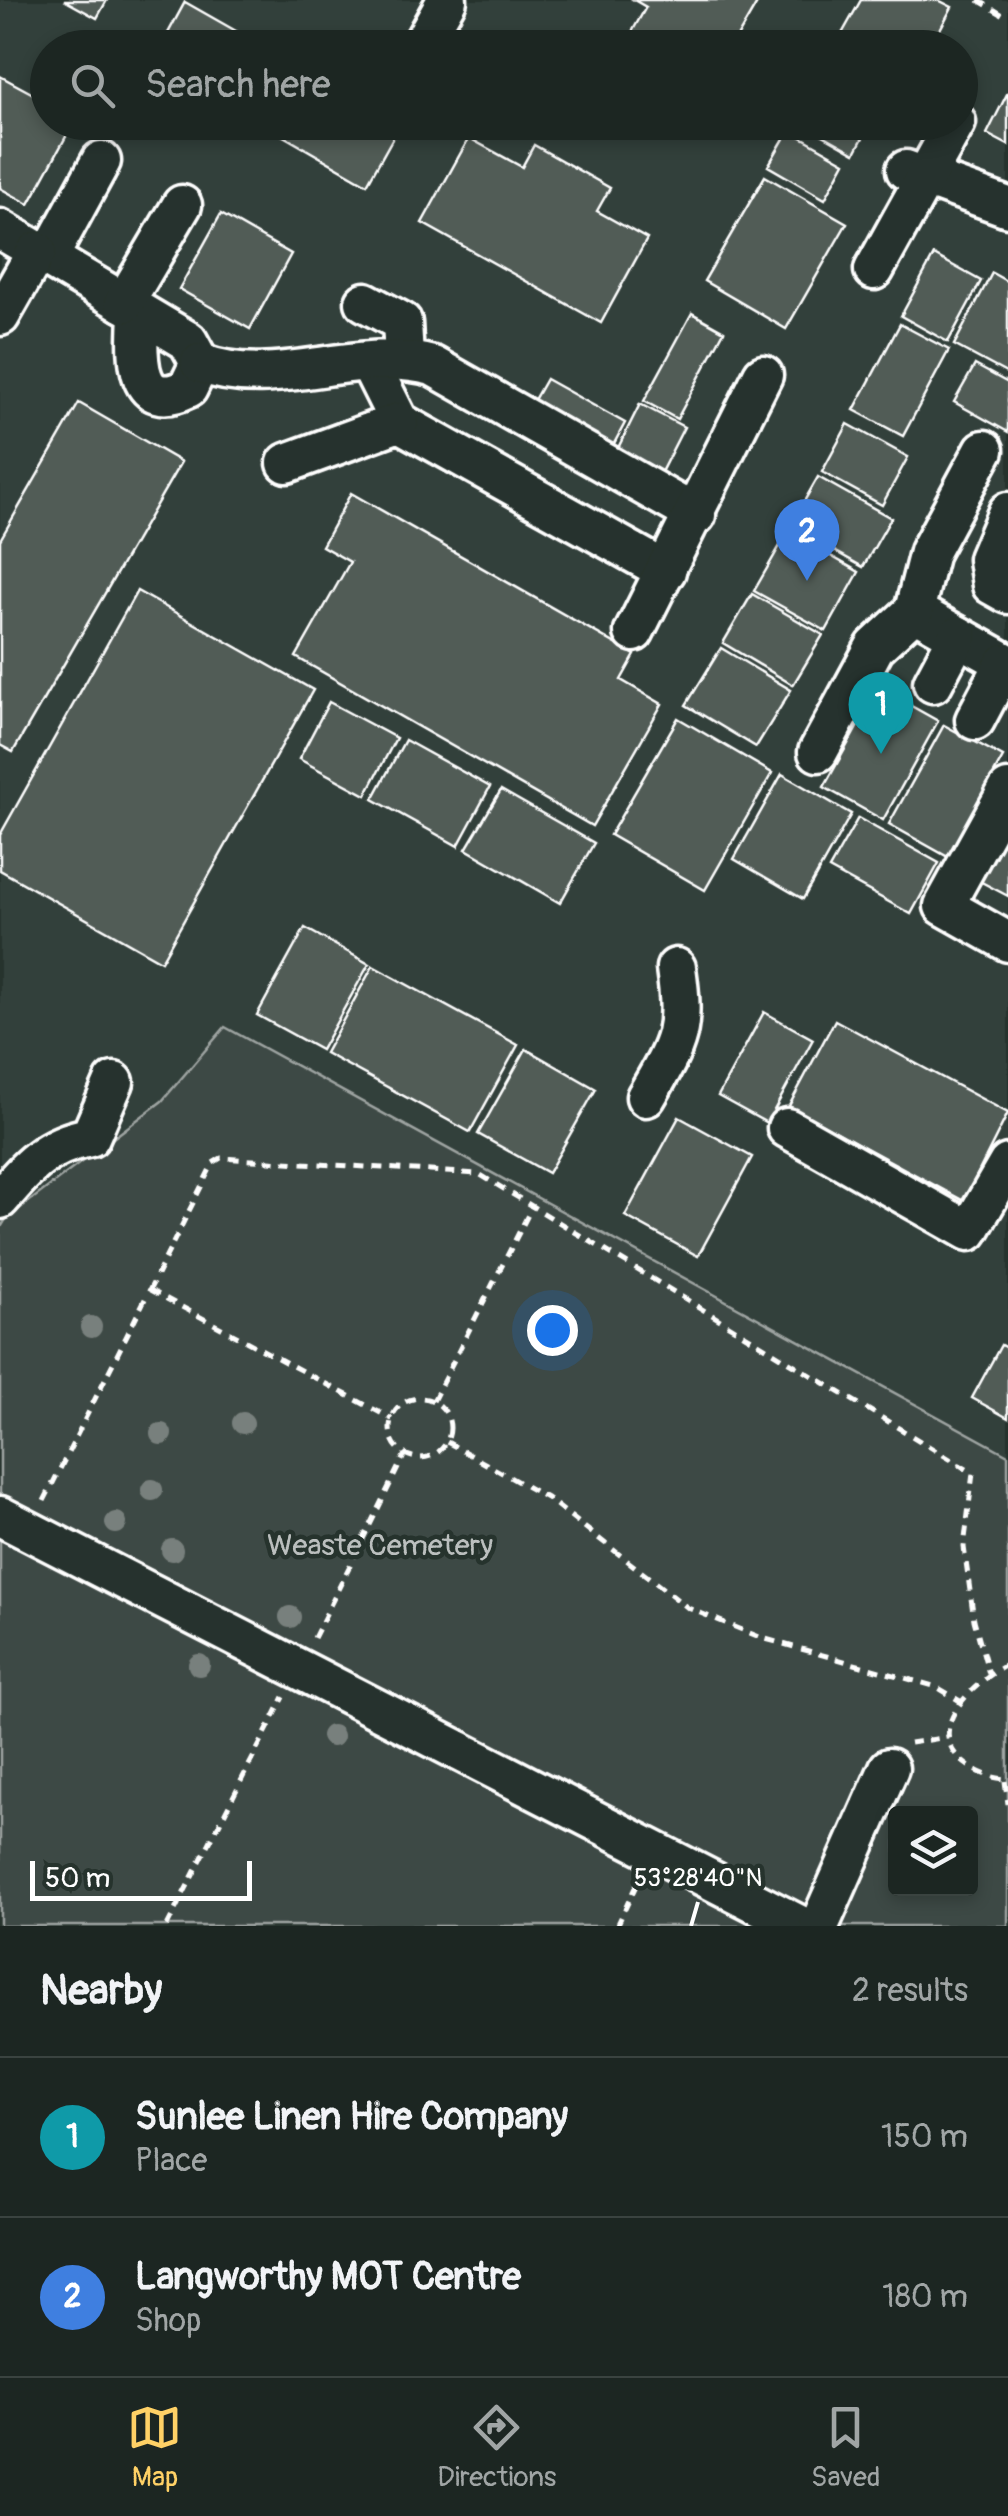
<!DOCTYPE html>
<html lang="en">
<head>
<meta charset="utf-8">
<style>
  :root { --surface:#1c2622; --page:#252e2a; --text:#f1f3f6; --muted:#a0a5a5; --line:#3a4340; --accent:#ffd166 }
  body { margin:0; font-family:Pangolin,sans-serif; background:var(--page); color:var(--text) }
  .controls { position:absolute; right:30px; bottom:30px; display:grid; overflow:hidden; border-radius:10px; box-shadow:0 5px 15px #0003 }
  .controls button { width:90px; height:90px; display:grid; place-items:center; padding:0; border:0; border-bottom:2px solid var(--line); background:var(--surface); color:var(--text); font:50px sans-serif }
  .scale { position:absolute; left:30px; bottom:25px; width:222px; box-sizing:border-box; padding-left:10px; border:5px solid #fff; border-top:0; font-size:28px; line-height:35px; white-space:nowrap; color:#fff; -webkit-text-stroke:8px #26332d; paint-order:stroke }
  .you { position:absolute; left:552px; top:1330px; width:35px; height:35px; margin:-25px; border:8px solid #fff; border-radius:50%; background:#1a73e8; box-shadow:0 0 0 15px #1a73e833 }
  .badge { display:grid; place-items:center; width:65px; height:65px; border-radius:50%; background:var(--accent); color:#fff; font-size:32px; font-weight:700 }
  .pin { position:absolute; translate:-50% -82px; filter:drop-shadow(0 2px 5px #0008) }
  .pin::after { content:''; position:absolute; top:52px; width:35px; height:30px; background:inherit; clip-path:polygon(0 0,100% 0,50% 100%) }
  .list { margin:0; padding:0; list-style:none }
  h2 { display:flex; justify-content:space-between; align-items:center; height:130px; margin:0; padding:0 40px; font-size:42px }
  h2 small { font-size:32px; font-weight:400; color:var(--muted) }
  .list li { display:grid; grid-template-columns:65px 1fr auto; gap:30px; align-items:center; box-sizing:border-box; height:160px; padding:0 40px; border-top:2px solid var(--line) }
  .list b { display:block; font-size:38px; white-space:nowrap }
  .list p { margin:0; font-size:32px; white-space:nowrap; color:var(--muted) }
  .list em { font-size:32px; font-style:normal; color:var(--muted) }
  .icon { flex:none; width:55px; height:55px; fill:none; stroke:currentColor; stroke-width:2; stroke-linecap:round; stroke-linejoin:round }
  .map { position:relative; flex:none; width:1008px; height:1926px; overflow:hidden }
  .search { position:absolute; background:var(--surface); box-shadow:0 5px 15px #0003; left:30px; right:30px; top:30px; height:110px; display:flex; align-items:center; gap:25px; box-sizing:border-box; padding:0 35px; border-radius:55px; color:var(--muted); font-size:38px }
  .sheet { height:450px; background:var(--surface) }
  nav { display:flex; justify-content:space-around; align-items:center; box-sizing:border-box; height:140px; border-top:2px solid var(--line); background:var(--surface); font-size:28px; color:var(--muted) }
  nav a { display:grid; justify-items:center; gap:5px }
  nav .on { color:var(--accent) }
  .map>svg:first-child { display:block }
  .built { fill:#333f3a; fill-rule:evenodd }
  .green { fill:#3e4944; stroke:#9ea4a2; stroke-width:2.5; fill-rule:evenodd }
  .building { fill:#515c57; stroke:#fff; stroke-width:2.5 }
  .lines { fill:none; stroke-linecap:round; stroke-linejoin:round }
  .minor-casing { stroke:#fff; stroke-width:45 }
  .path { stroke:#fff; stroke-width:5; stroke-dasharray:10 8; stroke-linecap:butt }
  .minor { stroke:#26332d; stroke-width:38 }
  .tree { fill:#78807d }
  .ticks { fill:none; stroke:#fff; stroke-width:4 }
  .labels { text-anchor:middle; stroke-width:9; stroke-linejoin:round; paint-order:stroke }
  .park-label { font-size:30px; fill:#bbbfbe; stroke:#26332d }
  .ticks-label { font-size:25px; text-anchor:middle; fill:#fff; stroke:#26332d; stroke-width:9; stroke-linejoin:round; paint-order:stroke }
</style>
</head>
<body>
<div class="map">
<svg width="1008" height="1926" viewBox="0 0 1008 1926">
  <rect width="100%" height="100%" fill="#26332d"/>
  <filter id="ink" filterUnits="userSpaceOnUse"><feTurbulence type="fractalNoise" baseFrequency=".01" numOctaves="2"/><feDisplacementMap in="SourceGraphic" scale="20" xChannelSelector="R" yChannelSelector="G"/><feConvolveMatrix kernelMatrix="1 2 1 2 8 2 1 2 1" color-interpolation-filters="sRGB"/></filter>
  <g filter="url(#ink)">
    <path class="built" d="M 0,0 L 1008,0 L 1008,1455 L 226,1027 L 162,1101 L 6,1219 L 0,1229 ZM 48,48 L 960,48 L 960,122 L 48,122 Z"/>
    <path class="green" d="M 225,1027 L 1008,1455 L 1008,1926 L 0,1926 L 0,1229 L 6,1219 L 162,1101 ZM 896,1814 L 970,1814 L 970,1888 L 896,1888 Z"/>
    <g class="building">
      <path d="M 64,0 L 107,0 L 97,18 Z"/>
      <path d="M 634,0 L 759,0 L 731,48 L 623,48 L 646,7 Z"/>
      <path d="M 861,0 L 938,0 L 952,7 L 930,48 L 834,48 Z"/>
      <path d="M 185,2 L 266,48 L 160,48 Z"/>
      <path d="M 0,76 L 48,102 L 48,122 L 74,122 L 29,204 L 0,188 Z"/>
      <path d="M 1008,92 L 1008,145 L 987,134 Z"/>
      <path d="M 259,122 L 400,122 L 401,123 L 367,184 Z"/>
      <path d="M 800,122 L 871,122 L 855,153 Z"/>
      <path d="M 789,130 L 845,162 L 825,199 L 768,166 Z"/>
      <path d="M 469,138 L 522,167 L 534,145 L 610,188 L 597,211 L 647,239 L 601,323 L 422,223 Z"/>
      <path d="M 765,176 L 847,223 L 786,329 L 704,281 Z"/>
      <path d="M 221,214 L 291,254 L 250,329 L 179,289 Z"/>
      <path d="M 934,255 L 981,281 L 948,342 L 901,316 Z"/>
      <path d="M 992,273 L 1008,282 L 1008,374 L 954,345 Z"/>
      <path d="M 692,313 L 724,331 L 677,419 L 644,401 Z"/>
      <path d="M 900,324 L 949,350 L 903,436 L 854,410 Z"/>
      <path d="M 975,365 L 1008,383 L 1008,432 L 954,402 Z"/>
      <path d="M 546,379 L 625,423 L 610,451 L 530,407 Z"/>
      <path d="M 79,403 L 181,462 L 13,752 L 0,745 L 0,540 Z"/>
      <path d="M 640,404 L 684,427 L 658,478 L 614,456 Z"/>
      <path d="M 848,424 L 908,457 L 882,505 L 822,472 Z"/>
      <path d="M 818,477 L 891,518 L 863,567 L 790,526 Z"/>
      <path d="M 351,493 L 635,655 L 621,680 L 662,704 L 592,826 L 296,657 L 350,562 L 322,546 Z"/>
      <path d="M 788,532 L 859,572 L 826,631 L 754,591 Z"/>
      <path d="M 137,591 L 313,690 L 161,961 L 0,870 L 0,835 Z"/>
      <path d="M 752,594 L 823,635 L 793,685 L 723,643 Z"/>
      <path d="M 721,648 L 791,690 L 756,747 L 686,705 Z"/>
      <path d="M 879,688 L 938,721 L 883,820 L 824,787 Z"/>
      <path d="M 329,702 L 396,738 L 366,795 L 299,759 Z"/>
      <path d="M 678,718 L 772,773 L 705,890 L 610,835 Z"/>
      <path d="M 944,725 L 1003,757 L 948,857 L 889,824 Z"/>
      <path d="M 405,740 L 490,787 L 458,846 L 373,799 Z"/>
      <path d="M 782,774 L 851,814 L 803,899 L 734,859 Z"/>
      <path d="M 501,790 L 594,843 L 560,903 L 466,849 Z"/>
      <path d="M 1008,812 L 1008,896 L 972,877 Z"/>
      <path d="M 858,818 L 939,863 L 911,914 L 829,869 Z"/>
      <path d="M 305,928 L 369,964 L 321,1050 L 257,1015 Z"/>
      <path d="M 373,966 L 518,1045 L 470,1132 L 325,1053 Z"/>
      <path d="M 764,1012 L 813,1039 L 767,1123 L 718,1096 Z"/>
      <path d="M 835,1020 L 1008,1113 L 964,1201 L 789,1106 Z"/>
      <path d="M 526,1049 L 596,1089 L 548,1173 L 478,1134 Z"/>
      <path d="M 679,1117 L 752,1157 L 698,1256 L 625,1216 Z"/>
      <path d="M 1001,1345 L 1008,1349 L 1008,1418 L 972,1398 Z"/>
    </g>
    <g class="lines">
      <g class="minor-casing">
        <g id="minor">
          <path d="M 420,48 L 447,0"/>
          <path d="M 906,170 L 1008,207"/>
          <path d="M 0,229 L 188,341 L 200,363 L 188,388 C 130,416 138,346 139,312"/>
          <path d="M 48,258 L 101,161"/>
          <path d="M 874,270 L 956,122"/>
          <path d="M 365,302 L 402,322 L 404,358"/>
          <path d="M 124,303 L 182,205"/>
          <path d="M 0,316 L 37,251"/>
          <path d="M 369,362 L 399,422 L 666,571"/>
          <path d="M 200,363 C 275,392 357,345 433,366 L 696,515"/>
          <path d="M 287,463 L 399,422"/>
          <path d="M 1008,512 L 988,559 L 992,585 L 1008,594"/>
          <path d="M 914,611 L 1008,664"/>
          <path d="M 634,632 L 763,375"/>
          <path d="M 933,683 L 958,636"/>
          <path d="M 975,720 L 1005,663"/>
          <path d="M 818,752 L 875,647 L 914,611 L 929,552 L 984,450"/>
          <path d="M 1008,790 L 944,906 L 1008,942"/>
          <path d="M 646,1097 C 678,1042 685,1032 676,968"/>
          <path d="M 787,1128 L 969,1231 L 1008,1164"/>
          <path d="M 0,1199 C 28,1166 46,1145 90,1137 L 114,1082"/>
          <path d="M 0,1516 L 801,1926"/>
          <path d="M 819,1926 L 889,1768"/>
        </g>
      </g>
      <g class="path">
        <path d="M 978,0 L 1008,18"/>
        <path d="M 150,1290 L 392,1419"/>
        <circle cx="420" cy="1428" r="30"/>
        <path d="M 433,1401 L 533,1205"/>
        <path d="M 447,1442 L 547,1498 L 688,1608 L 762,1638 L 937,1687 L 960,1701"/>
        <path d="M 44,1501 L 213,1163 L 221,1158 L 479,1174 L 973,1473 L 964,1547 L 974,1620 L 989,1674"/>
        <path d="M 314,1638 L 405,1454"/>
        <path d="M 1008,1664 C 973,1683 917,1733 970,1767 C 982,1774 994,1779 1008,1779"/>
        <path d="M 910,1743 L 948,1737"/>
        <path d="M 1005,1781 L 1008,1804"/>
        <path d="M 167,1926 L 284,1697"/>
        <path d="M 617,1926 L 639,1879"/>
      </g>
      <use href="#minor" class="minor"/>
    </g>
    <g class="tree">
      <circle cx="91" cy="1327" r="11"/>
      <circle cx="243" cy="1423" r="11"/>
      <circle cx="161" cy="1434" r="11"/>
      <circle cx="152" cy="1490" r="11"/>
      <circle cx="116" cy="1523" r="11"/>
      <circle cx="172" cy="1550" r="11"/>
      <circle cx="290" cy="1617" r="11"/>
      <circle cx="199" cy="1665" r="11"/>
      <circle cx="332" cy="1736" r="11"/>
    </g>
  </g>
  <path class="ticks" d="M 691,1926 L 698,1902"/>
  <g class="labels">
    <g class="park-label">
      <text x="380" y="1555">Weaste Cemetery</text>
    </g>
  </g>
  <g class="ticks-label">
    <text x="698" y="1886">53°28'40"N</text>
  </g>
</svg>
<div class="controls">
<button><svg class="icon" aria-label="layers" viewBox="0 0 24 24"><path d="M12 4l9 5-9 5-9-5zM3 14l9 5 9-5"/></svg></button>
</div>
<div class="scale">50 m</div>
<div class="you"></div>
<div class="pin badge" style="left:881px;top:754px;background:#0f9aa8">1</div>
<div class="pin badge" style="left:807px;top:581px;background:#3f7fe0">2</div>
<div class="search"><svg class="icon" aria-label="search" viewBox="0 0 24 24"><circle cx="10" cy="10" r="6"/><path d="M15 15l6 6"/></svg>Search here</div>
</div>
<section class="sheet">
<h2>Nearby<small>2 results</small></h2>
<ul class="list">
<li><span class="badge" style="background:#0f9aa8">1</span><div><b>Sunlee Linen Hire Company</b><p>Place</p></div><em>150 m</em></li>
<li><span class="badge" style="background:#3f7fe0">2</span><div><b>Langworthy MOT Centre</b><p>Shop</p></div><em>180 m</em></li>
</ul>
</section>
<nav>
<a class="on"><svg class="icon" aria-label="map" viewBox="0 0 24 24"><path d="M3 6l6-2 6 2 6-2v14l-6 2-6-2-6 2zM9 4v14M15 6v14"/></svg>Map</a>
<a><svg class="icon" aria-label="directions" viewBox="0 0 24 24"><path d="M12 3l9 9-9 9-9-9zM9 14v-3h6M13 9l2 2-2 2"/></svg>Directions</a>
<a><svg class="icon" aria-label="saved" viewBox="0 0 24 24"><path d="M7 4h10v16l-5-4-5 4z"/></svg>Saved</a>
</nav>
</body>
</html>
